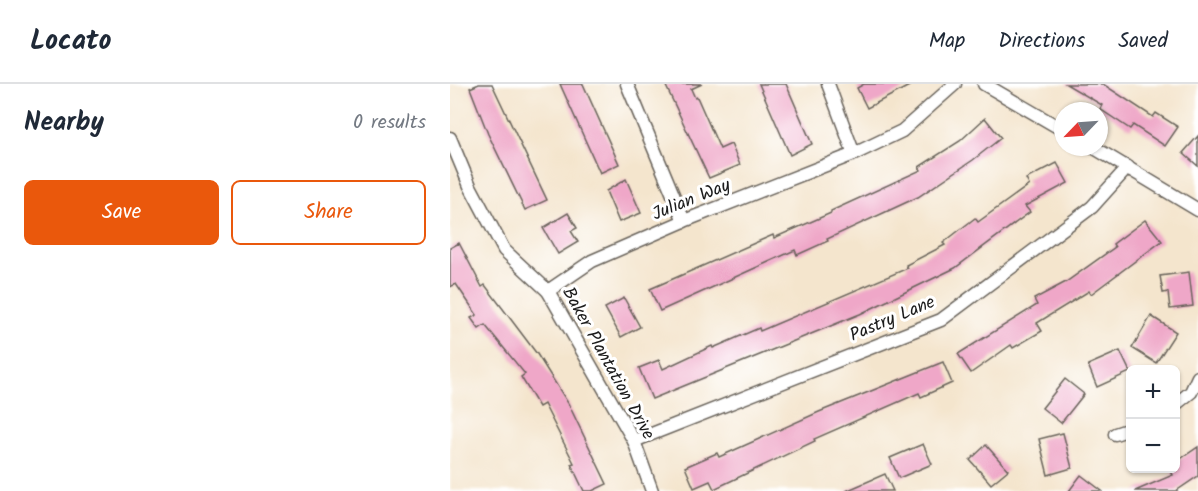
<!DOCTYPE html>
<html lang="en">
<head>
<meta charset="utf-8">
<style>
  :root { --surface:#fff; --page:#f6f6f7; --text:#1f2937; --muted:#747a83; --line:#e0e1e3; --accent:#ea580c }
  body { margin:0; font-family:Kalam,sans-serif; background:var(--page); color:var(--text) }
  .controls { position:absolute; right:18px; bottom:18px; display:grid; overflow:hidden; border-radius:9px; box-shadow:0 2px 4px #0004 }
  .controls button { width:54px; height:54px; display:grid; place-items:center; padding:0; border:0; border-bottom:2px solid var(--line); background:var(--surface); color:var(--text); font:30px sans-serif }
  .compass { position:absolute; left:604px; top:18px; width:54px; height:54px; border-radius:50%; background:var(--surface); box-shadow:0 2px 4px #0004; rotate:245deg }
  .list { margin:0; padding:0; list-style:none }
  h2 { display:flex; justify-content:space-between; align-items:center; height:78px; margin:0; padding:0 24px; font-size:26px }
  h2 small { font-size:20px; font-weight:400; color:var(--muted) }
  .actions { display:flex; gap:12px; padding:18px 24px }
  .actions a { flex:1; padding:14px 0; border:2px solid var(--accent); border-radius:9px; text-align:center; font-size:21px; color:var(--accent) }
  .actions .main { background:var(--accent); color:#fff }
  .map { position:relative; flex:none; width:748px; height:407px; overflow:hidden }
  header { display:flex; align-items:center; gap:36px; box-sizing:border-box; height:84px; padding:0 30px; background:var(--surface); border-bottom:2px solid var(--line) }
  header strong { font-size:28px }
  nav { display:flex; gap:33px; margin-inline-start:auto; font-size:21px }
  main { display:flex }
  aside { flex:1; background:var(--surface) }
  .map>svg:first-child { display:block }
  .building { fill:#efa7c8 }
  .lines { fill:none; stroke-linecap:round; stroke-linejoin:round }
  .minor-casing { stroke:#68625a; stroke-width:15 }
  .minor { stroke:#fff; stroke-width:12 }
  .labels { text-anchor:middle; stroke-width:6; stroke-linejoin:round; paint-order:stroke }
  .street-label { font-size:18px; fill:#1c1c1c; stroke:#fff }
</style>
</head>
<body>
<header>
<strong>Locato</strong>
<nav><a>Map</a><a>Directions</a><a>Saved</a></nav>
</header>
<main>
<aside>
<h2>Nearby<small>0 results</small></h2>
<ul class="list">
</ul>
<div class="actions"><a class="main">Save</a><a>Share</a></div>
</aside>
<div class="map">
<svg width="748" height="407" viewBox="0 0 748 407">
  <rect width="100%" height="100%" fill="#fff"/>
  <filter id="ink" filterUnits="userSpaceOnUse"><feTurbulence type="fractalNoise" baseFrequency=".0167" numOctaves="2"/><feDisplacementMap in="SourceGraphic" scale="12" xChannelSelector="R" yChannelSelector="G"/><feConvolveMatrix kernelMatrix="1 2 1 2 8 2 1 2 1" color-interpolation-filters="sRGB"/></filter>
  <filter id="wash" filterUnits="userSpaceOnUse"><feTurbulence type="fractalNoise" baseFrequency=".008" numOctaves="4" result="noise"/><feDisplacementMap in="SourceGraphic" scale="24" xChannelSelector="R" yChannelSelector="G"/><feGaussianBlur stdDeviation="1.35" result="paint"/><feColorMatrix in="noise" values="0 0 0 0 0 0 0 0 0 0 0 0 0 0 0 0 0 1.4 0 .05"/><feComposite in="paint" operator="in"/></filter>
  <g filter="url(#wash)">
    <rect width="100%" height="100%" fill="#f4e5cd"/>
    <g id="blocks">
      <g class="building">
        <path d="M 29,0 L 42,0 L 97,116 L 75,126 L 38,50 L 20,4 Z"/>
        <path d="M 110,0 L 133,0 L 169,80 L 150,89 Z"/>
        <path d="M 215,0 L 252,0 L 241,5 L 245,14 L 247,13 L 270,65 L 281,60 L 290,81 L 259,94 Z"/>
        <path d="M 309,0 L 336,0 L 362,60 L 340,71 Z"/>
        <path d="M 414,0 L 463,0 L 417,24 L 407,4 Z"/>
        <path d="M 616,0 L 653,0 L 703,33 L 706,29 L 728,43 L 715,62 L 683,41 L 680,45 L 650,25 L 652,21 Z"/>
        <path d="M 535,34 L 551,54 L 523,76 L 468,113 L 377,155 L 378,157 L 347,171 L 345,166 L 210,227 L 200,205 L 323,151 L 324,154 L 381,129 L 381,127 L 471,86 L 469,83 L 510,57 Z"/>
        <path d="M 748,52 L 748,82 L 733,69 Z"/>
        <path d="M 607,79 L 618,99 L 575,122 L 580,128 L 505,184 L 410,230 L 202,315 L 189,284 L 209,276 L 213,285 L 262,262 L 263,264 L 309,244 L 310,247 L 458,184 L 456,181 L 495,161 L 493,159 L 525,134 L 528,138 L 579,101 L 576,95 Z"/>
        <path d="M 176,95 L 191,129 L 169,138 L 156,107 Z"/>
        <path d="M 118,129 L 127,144 L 121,147 L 128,158 L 108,170 L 93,144 Z"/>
        <path d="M 695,136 L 712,157 L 641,210 L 639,207 L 587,239 L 592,247 L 563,264 L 561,261 L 521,289 L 508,270 L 587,221 L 584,215 L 616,198 L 665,163 L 663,160 Z"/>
        <path d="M 9,159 L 32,203 L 35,201 L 87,270 L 118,319 L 157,400 L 142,407 L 134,407 L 121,380 L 124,379 L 94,320 L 89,323 L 71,293 L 75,290 L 35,241 L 29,245 L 21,234 L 27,231 L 6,200 L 0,203 L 0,164 Z"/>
        <path d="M 739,188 L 743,222 L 720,225 L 718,208 L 713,209 L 710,192 Z"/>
        <path d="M 174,214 L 190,243 L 171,253 L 155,224 Z"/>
        <path d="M 701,232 L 726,248 L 706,279 L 682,264 Z"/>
        <path d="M 670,267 L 680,288 L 647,303 L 638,281 Z"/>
        <path d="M 493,278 L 502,299 L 471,313 L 469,309 L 364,355 L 365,357 L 264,405 L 260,397 L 244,404 L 235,383 L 267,369 L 269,373 L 369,328 Z"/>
        <path d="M 615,295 L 634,310 L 611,339 L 592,324 Z"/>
        <path d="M 613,349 L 622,384 L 598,391 L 589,355 Z"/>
        <path d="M 473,360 L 482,380 L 449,394 L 440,374 Z"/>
        <path d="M 536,361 L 558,386 L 541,400 L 520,376 Z"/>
        <path d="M 748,363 L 748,392 L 726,407 L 685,407 L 723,391 L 719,384 L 726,384 L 726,378 Z"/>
        <path d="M 435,390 L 443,407 L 396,407 Z"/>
        <path d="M 631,391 L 652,407 L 619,407 Z"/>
      </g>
    </g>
  </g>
  <g filter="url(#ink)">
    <use href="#blocks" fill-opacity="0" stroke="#68625a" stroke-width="1.5"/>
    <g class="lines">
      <g class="minor-casing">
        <g id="minor">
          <path d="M 177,0 L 234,137"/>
          <path d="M 378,0 L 404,70"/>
          <path d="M 534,0 L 613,46"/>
          <path d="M 0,54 L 20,102 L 54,166 L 98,207 L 184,357 L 202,407"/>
          <path d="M 643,63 L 748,126"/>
          <path d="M 98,207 L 142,177 L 234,137 L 404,70 L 452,47 L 505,0"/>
          <path d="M 726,320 L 741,308 L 748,293"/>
          <path d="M 665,350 L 680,345"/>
          <path d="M 184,357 L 491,236 L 642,123 L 678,83"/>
        </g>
      </g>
      <use href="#minor" class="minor"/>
    </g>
  </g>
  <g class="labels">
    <g class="street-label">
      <text transform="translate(241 115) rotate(-22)" y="6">Julian Way</text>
      <text transform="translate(442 234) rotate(-23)" y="6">Pastry Lane</text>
      <text transform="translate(159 279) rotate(61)" y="6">Baker Plantation Drive</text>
    </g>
  </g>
</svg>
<div class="controls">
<button>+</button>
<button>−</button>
</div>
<svg class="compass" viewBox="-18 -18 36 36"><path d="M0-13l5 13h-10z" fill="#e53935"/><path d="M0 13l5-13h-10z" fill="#747a83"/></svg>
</div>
</main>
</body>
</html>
